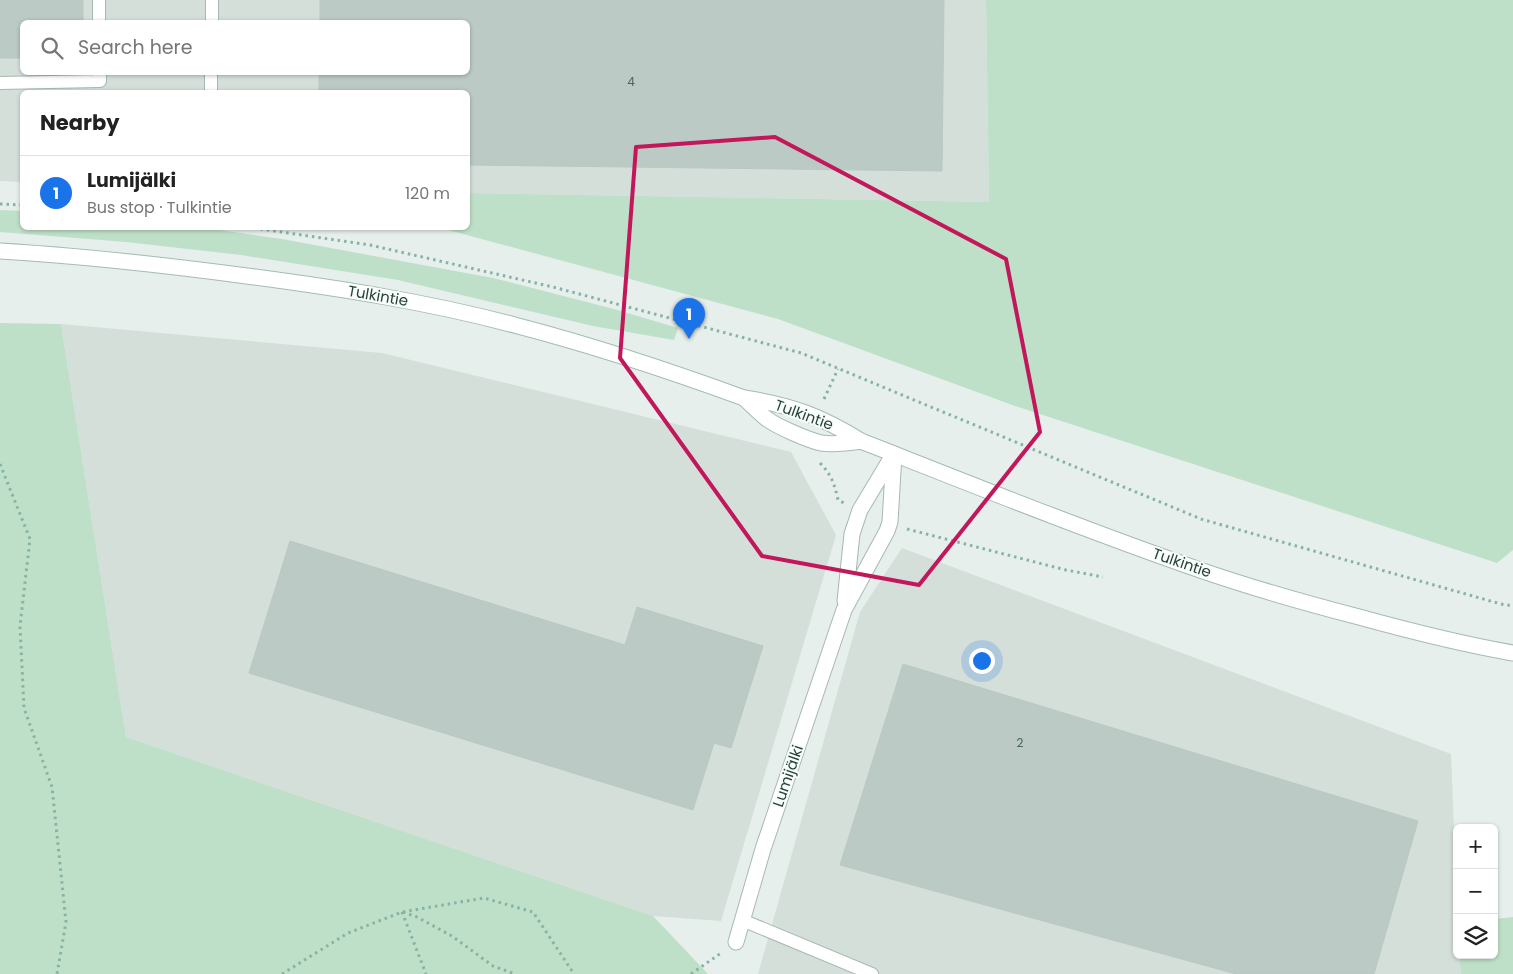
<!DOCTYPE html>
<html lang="en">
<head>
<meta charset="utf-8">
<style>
  :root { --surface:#fff; --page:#f2f2f2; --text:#222; --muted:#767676; --line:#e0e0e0; --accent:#1a73e8 }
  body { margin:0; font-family:Poppins,sans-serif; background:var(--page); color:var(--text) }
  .controls { position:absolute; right:15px; bottom:15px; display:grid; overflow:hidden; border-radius:8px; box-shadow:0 1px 4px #0004 }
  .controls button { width:45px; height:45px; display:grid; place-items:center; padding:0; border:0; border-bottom:1px solid var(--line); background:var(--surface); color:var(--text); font:25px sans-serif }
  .you { position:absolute; left:981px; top:660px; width:18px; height:18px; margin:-12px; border:4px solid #fff; border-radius:50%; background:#1a73e8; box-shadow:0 0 0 8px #1a73e833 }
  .badge { display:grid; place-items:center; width:32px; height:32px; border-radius:50%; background:var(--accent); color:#fff; font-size:16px; font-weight:700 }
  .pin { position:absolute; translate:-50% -41px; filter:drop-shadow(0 1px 2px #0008) }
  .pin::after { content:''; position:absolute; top:26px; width:18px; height:15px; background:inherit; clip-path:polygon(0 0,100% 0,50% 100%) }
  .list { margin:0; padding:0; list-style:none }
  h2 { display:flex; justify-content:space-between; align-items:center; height:65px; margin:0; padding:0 20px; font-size:21px }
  h2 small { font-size:16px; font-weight:400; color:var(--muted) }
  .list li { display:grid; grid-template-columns:32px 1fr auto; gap:15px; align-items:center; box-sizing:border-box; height:75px; padding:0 20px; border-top:1px solid var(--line) }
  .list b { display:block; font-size:19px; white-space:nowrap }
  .list p { margin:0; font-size:16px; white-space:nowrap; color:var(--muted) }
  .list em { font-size:16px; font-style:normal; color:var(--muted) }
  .icon { flex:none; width:28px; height:28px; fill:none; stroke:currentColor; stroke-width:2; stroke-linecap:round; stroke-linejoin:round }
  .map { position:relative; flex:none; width:1513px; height:974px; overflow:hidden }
  .search { position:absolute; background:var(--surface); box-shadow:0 1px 4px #0004; left:20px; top:20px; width:450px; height:55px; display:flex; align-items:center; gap:12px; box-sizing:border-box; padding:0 18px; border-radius:8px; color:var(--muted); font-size:19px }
  .panel { position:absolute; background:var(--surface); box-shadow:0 1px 4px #0004; left:20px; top:90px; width:450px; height:140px; border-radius:8px }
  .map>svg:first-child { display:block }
  .built { fill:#d4dfda; fill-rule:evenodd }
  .green { fill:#bfe0c8 }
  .building { fill:#bbcac4; stroke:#b8c9c2 }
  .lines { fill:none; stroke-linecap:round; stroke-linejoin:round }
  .service-casing { stroke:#a8b8b2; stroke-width:14 }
  .minor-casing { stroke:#a8b8b2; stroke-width:17 }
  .secondary-casing { stroke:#a4bbb3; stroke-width:17 }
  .path { stroke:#86b3a5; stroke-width:3; stroke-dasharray:2.5 4; stroke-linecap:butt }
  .service { stroke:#fff; stroke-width:12 }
  .minor { stroke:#fff; stroke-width:15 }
  .secondary { stroke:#fff; stroke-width:15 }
  .marked { fill:none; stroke:#c2185b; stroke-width:4; stroke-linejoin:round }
  .labels { text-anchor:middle; stroke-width:4; stroke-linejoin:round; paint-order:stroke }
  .number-label { font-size:12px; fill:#4a645c }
  .street-label { font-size:15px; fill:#24423a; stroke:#f7fbf9 }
</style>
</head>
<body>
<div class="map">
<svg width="1513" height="974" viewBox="0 0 1513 974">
  <rect width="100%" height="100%" fill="#e6efeb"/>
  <g class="built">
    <path d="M 0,0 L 986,0 L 989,202 L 468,193 L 468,92 L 22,92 L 22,182 L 0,181 ZM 22,22 L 468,22 L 468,72 L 22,72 Z"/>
    <path d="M 61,324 L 382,353 L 791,452 L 836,535 L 721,921 L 653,916 L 126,737 Z"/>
    <path d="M 902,548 L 1451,754 L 1457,905 L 1457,955 L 1459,955 L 1461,974 L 758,974 L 860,612 Z"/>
  </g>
  <g class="green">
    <path d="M 986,0 L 1513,0 L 1513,550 L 1497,563 L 1015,406 L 778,319 L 441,228 L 468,228 L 468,193 L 989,202 Z"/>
    <path d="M 0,210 L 22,211 L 22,228 L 205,228 L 282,239 L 493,278 L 614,309 L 678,328 L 674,340 L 593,326 L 398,280 L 241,255 L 126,242 L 0,232 Z"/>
    <path d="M 0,323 L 61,324 L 126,737 L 653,916 L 708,974 L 0,974 Z"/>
    <path d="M 1513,917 L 1513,974 L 1461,974 L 1459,955 L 1494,955 L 1494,919 Z"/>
  </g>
  <g class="building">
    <path d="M 0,0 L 83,0 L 83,22 L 22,22 L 22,58 L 0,58 Z"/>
    <path d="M 320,0 L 944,0 L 942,171 L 468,165 L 468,92 L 319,92 L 319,72 L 468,72 L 468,22 L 320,22 Z"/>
    <path d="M 290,541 L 625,645 L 637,607 L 763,646 L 731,748 L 714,743 L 693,810 L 249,673 Z"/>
    <path d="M 903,664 L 1418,821 L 1374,974 L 1236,974 L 840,865 Z"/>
  </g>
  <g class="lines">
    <g class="service-casing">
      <g id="service">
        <path d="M 99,0 L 99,22"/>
        <path d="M 212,22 L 212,0"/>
        <path d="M 0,83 L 100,81 L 100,72"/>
        <path d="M 211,92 L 211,72"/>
        <path d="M 742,920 L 872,974"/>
      </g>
    </g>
    <g class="minor-casing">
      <g id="minor">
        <path d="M 845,601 L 852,534 L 860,510 L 893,455"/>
        <path d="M 736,942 L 763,849 L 844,610 L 887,531 L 890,522 L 894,454"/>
      </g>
    </g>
    <g class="secondary-casing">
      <g id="secondary">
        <path d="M 0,251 C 84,256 164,265 247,276 C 338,288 429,302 518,326 C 595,346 670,371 744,398 C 791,405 821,416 861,441 C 973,485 1085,530 1200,570 C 1252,588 1305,603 1359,617 C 1410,631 1461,644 1513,653"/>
        <path d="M 744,398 C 752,405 759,413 767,419 C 778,427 808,440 821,443 C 834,445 848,443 861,441"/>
      </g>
    </g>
    <g class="path">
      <path d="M 0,204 L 22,205"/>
      <path d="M 254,228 L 370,245 L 553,287 L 801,353 L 1201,519 L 1501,604 L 1513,606"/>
      <path d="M 824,399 L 838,369"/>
      <path d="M 820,463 C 831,474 835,485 838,500 L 844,503"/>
      <path d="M 0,464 L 30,539 L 20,626 L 24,708 L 52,787 L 66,922 L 57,974"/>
      <path d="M 907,529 L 1066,570 L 1103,577"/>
      <path d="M 402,912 L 426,974"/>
      <path d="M 403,912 L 417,917 L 452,936 L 493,966 L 515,974"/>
      <path d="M 282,974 L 348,933 L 402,912 L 484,898 L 533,912 L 574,974"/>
      <path d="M 691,974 L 721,953"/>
    </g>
    <use href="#service" class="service"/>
    <use href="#minor" class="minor"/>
    <use href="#secondary" class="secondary"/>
  </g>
  <path class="marked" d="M 775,137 L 1006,259 L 1040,432 L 919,585 L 762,556 L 620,358 L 636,147 Z"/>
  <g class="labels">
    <g class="number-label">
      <text x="631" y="86">4</text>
      <text x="1020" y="747">2</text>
    </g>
    <g class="street-label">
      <text transform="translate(378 296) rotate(10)" y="5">Tulkintie</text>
      <text transform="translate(804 415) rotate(20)" y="5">Tulkintie</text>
      <text transform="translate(1182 563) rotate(19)" y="5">Tulkintie</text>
      <text transform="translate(788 776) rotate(-71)" y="5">Lumijälki</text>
    </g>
  </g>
</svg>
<div class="controls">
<button>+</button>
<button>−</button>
<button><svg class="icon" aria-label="layers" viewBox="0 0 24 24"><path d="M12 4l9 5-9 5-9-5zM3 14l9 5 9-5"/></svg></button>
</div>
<div class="you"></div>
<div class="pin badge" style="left:689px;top:339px">1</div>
<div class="search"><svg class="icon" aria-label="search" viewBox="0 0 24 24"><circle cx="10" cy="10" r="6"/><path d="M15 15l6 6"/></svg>Search here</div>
<section class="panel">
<h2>Nearby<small></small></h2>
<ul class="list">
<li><span class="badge">1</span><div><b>Lumijälki</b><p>Bus stop · Tulkintie</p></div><em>120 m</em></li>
</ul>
</section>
</div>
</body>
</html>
